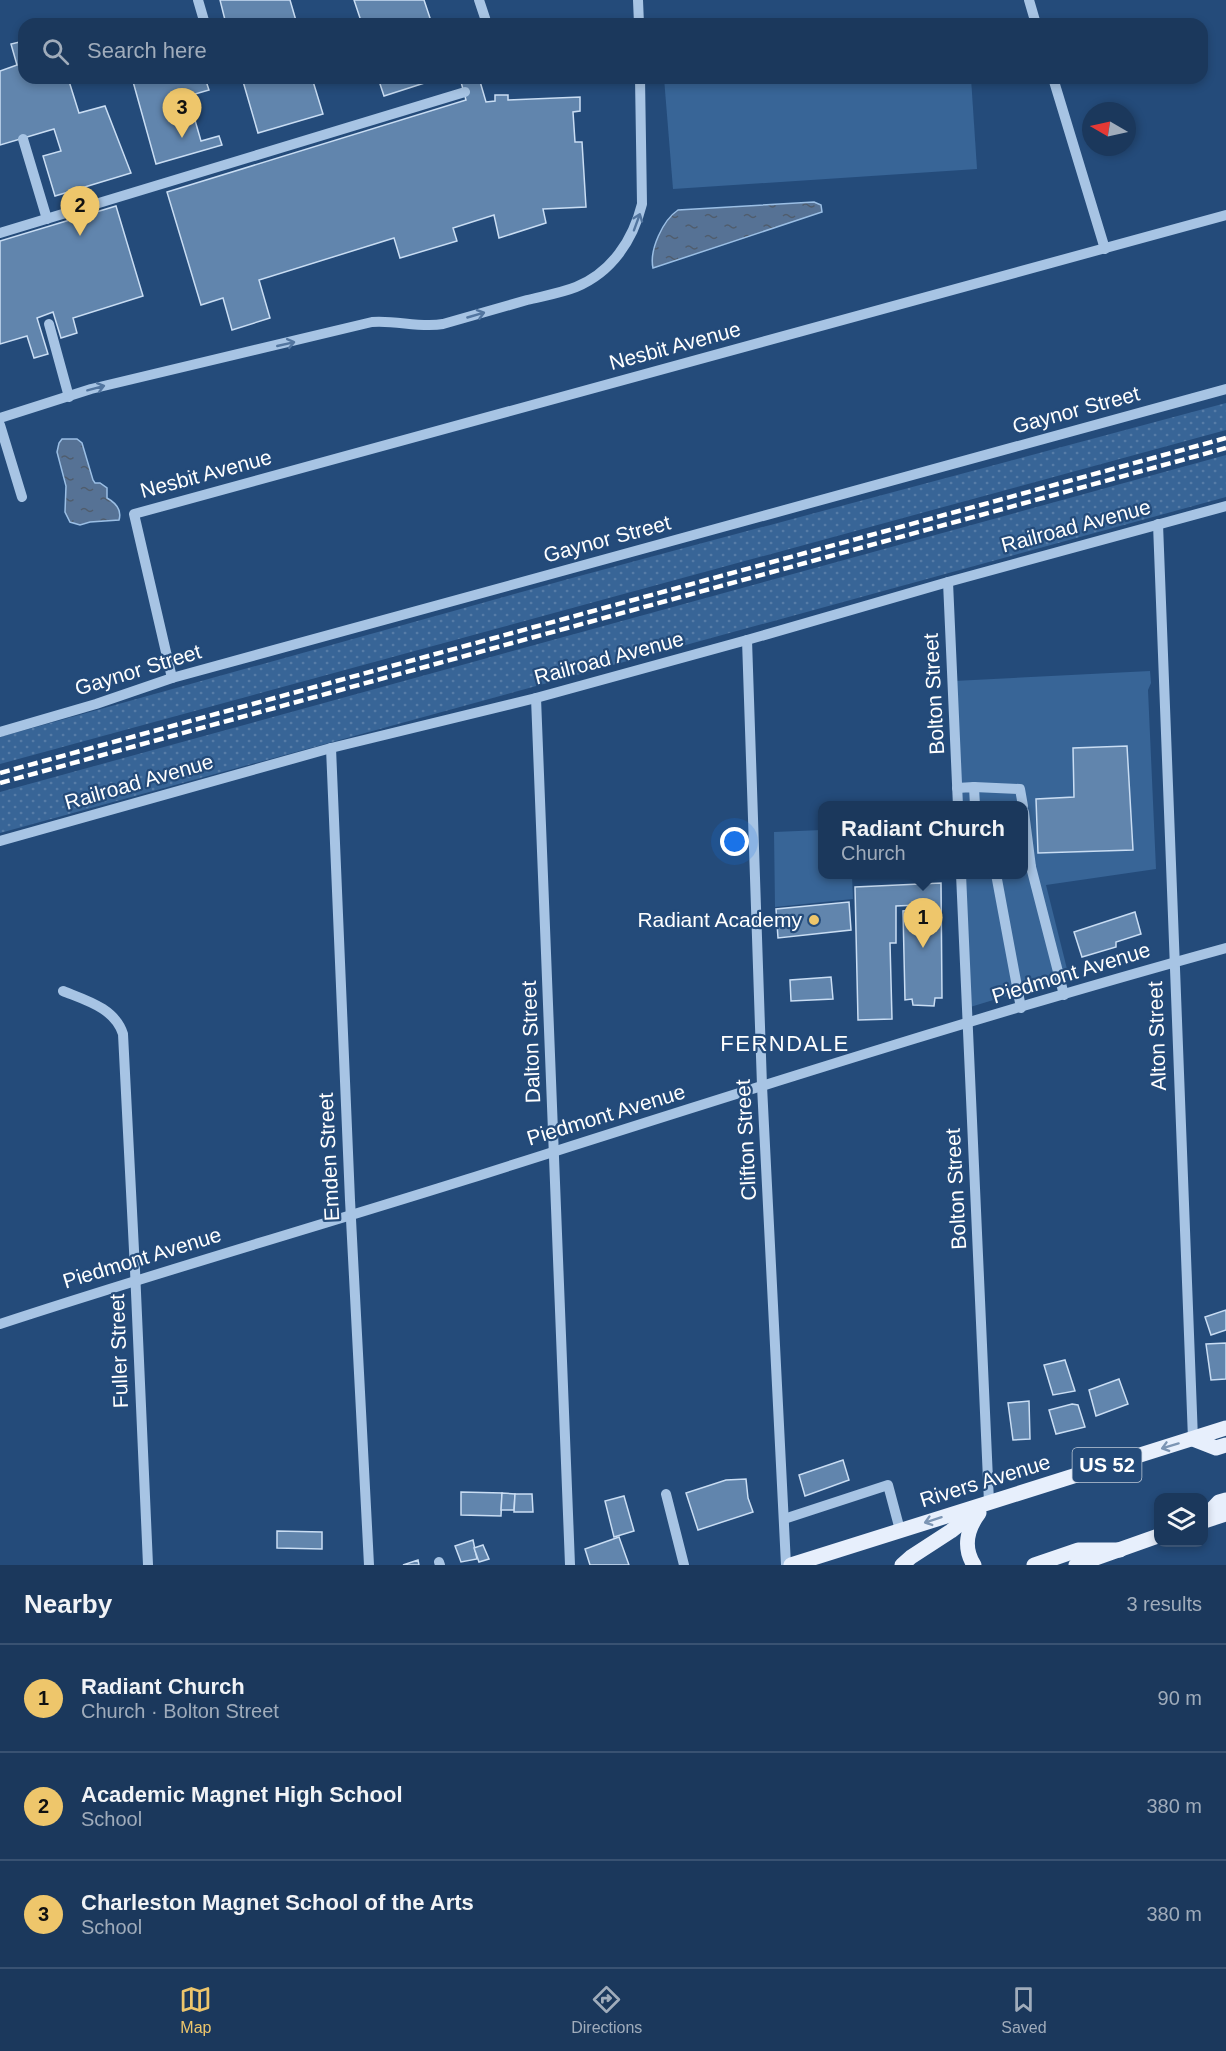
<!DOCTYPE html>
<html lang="en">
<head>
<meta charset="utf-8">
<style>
  :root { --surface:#1b385c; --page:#284365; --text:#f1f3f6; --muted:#a0acbb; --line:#395272; --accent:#eec66b }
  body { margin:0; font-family:Helvetica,sans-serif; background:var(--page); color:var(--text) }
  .controls { position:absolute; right:18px; bottom:18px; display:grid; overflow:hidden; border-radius:12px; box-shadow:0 3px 9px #0003 }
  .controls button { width:54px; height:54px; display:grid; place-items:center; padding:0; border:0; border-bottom:2px solid var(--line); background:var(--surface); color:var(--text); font:30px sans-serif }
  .compass { position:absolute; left:1082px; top:102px; width:54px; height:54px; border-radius:50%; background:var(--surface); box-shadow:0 3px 9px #0003; rotate:279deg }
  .you { position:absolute; left:735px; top:842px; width:21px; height:21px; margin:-15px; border:4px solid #fff; border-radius:50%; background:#1a73e8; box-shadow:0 0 0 9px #1a73e833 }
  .badge { display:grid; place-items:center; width:39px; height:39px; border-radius:50%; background:var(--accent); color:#111; font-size:20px; font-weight:700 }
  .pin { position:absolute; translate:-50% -50px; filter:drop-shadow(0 2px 3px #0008) }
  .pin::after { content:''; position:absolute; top:32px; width:21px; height:18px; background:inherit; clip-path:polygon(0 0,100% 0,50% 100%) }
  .popup { position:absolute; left:818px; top:801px; width:210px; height:78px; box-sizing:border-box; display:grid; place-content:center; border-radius:12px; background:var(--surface); filter:drop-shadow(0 2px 4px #0005); font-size:20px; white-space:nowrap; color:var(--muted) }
  .popup b { font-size:22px; color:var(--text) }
  .popup::after { content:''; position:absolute; left:50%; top:100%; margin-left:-12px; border:12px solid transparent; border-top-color:var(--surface) }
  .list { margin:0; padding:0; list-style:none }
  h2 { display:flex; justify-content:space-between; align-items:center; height:78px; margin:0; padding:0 24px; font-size:26px }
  h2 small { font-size:20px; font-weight:400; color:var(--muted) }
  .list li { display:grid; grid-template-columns:39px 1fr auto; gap:18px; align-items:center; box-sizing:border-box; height:108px; padding:0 24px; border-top:2px solid var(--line) }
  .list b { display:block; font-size:22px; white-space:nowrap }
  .list p { margin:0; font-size:20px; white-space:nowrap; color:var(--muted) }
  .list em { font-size:20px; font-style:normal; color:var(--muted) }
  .icon { flex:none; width:33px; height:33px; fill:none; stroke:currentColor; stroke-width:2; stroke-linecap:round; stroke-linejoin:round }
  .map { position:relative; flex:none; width:1226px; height:1565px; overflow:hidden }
  .search { position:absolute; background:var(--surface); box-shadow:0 3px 9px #0003; left:18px; right:18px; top:18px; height:66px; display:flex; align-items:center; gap:15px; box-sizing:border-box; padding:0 21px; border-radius:18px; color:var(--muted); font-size:22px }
  .sheet { height:402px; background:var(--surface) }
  nav { display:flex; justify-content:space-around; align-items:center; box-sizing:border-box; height:84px; border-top:2px solid var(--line); background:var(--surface); font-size:16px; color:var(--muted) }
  nav a { display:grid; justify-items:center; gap:3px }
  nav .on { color:var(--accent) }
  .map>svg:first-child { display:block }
  .grass { fill:url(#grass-dots) }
  .park { fill:#386597 }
  .water { fill:url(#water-ripples); stroke:#9bbfe5; stroke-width:1.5 }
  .building { fill:#6185ad; stroke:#c9ddf3; stroke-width:1.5 }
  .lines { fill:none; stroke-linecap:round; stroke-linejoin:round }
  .minor { stroke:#a7c4e4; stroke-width:10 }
  .major { stroke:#e7effc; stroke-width:15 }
  .rail { stroke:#fff; stroke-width:4.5; stroke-dasharray:10 4.5; stroke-linecap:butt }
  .oneway { stroke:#52759f }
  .oneway2 { stroke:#7c95b4 }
  .poi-dot { fill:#eec66b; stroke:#244b7a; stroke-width:2 }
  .labels { text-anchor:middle; stroke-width:4.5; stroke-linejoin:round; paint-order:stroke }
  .shield { fill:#244b7a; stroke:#bdc9d7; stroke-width:1.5 }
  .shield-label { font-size:20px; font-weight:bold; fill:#fff }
  .street-label { font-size:21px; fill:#fff; stroke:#244b7a }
  .poi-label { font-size:21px; fill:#fff; stroke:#244b7a; text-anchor:end }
  .neighbourhood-label { font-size:22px; letter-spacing:1.5px; fill:#fff; stroke:#244b7a }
</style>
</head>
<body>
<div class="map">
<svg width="1226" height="1565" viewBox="0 0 1226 1565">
  <defs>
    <pattern id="grass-dots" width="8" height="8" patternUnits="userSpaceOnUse" patternTransform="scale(1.5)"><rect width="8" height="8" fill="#386597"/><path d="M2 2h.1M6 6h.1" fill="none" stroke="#567ca7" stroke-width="1.8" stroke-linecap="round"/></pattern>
    <pattern id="water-ripples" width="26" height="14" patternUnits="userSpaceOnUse" patternTransform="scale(1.5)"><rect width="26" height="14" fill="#567295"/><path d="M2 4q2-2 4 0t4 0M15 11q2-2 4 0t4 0" fill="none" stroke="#505d6d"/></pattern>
  </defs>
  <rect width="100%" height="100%" fill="#244b7a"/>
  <g class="grass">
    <path d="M 1226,403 L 1226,430 L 0,764 L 0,737 L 572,578 Z"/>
    <path d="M 1226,455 L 1226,497 L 0,833 L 0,792 Z"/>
  </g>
  <g class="park">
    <path d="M 664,78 L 971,78 L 977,169 L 673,189 Z"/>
    <path d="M 1150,671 L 1151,683 L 1148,690 L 1156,869 L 1046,885 L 1069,977 L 967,1008 L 962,875 L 1024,874 L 1024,806 L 959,805 L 954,681 Z"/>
    <path d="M 822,830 L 822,874 L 852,875 L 853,899 L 775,907 L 774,832 Z"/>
  </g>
  <g class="water">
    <path d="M 814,202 L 821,205 L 822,212 L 653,268 C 649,250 663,220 678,210 Z"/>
    <path d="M 62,439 L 77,439 L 82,443 L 93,480 L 95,483 L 100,483 L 107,488 L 107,498 C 116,503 122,510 119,520 L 90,522 L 80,525 L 70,522 L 65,512 L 66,486 L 57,452 L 59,443 Z"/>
  </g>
  <g class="building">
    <path d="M 220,0 L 290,0 L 297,24 L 226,24 Z"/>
    <path d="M 354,0 L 424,0 L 432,24 L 362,24 Z"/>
    <path d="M 24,41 L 24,78 L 68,78 L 79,113 L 105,106 L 131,173 L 55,196 L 43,156 L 61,151 L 54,129 L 0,145 L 0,71 L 17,65 L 11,44 Z"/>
    <path d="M 132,78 L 205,78 L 209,90 L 188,96 L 201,141 L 219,136 L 222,145 L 156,164 Z"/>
    <path d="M 242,78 L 312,78 L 323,114 L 258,133 Z"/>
    <path d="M 378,78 L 440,78 L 384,96 Z"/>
    <path d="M 475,78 L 479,78 L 486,102 L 495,101 L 495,95 L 508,95 L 508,100 L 580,97 L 580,111 L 573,112 L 575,142 L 582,142 L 586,207 L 543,209 L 546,223 L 499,238 L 494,215 L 453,228 L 457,241 L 400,258 L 394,238 L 259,280 L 270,318 L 232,330 L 223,298 L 201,305 L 167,192 L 466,100 L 461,82 Z"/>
    <path d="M 116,206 L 143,296 L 73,318 L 77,333 L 61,338 L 53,312 L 37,318 L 48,354 L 34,358 L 27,336 L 0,344 L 0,241 Z"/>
    <path d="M 1127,746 L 1133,850 L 1038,853 L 1036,799 L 1074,797 L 1073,748 Z"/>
    <path d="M 941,883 L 942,998 L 935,998 L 934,1006 L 913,1005 L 912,999 L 905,1000 L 903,911 L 919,909 L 918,905 L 896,906 L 896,943 L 890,943 L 892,1019 L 858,1020 L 855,887 Z"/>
    <path d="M 849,902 L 851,930 L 778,938 L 776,909 Z"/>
    <path d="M 1135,912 L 1141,934 L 1116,942 L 1116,947 L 1082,957 L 1074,932 Z"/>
    <path d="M 831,977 L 833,999 L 791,1001 L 790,980 Z"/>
    <path d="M 1226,1310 L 1226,1330 L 1211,1335 L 1205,1317 Z"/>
    <path d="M 1226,1343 L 1226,1379 L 1211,1380 L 1206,1344 Z"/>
    <path d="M 1065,1360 L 1075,1391 L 1053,1395 L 1044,1365 Z"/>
    <path d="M 1119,1379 L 1128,1404 L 1096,1416 L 1089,1390 Z"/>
    <path d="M 1029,1401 L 1030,1439 L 1013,1440 L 1008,1403 Z"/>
    <path d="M 1072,1404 L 1078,1405 L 1085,1427 L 1056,1434 L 1049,1410 Z"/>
    <path d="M 843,1460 L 849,1480 L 805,1496 L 799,1475 Z"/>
    <path d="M 746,1479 L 748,1498 L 753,1512 L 698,1530 L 686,1493 L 726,1480 Z"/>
    <path d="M 461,1492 L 502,1493 L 501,1516 L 461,1515 Z"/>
    <path d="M 502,1493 L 515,1494 L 514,1510 L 501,1510 Z"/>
    <path d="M 515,1494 L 532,1494 L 533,1512 L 514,1512 Z"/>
    <path d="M 624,1496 L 634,1531 L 614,1537 L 605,1501 Z"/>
    <path d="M 277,1531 L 322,1532 L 322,1549 L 277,1548 Z"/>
    <path d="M 619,1537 L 629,1565 L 590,1565 L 585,1549 Z"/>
    <path d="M 473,1540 L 477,1559 L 461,1562 L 455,1546 Z"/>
    <path d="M 483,1545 L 489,1559 L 479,1562 L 474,1548 Z"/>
    <path d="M 418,1560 L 419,1565 L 403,1565 Z"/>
  </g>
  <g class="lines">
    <g class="minor">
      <path d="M 198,0 L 205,24"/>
      <path d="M 479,0 L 487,24"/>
      <path d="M 638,0 L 639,24"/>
      <path d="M 1029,0 L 1036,24"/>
      <path d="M 1053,78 L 1105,249"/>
      <path d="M 23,139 L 47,219"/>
      <path d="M 0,233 L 465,92"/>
      <path d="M 49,324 L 69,397"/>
      <path d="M 0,418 L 91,389 L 372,322 C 396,320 420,328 443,324 C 471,316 499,308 527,300 C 543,296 561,293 576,287 C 612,272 633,240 642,204 L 640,78"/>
      <path d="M 0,425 L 22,497"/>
      <path d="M 1158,524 L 1193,1439"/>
      <path d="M 948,582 L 958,806"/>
      <path d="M 747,640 L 762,1086 L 786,1565"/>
      <path d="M 172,678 L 134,514 L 1226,215"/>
      <path d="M 536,698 L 570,1565"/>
      <path d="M 0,732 L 96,704 L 172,678 L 1226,389"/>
      <path d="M 331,748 L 350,1200 L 369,1565"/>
      <path d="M 974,787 L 1020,789 L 1023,806"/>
      <path d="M 957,788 L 974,787 L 975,806"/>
      <path d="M 1024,812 L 1031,867"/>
      <path d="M 0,841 L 331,748 L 536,698 L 747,640 L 948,582 L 1226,506"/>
      <path d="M 1024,867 L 1031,867 L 1064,995"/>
      <path d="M 961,874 L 989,1502"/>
      <path d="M 996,874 L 1021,1008"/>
      <path d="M 63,991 C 85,1000 115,1008 123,1034 L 135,1270 L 148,1565"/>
      <path d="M 0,1324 C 155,1273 312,1228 468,1179 C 720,1099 971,1018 1226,948"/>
      <path d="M 666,1494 L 684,1565"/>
      <path d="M 784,1519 L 888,1485 L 900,1530"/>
      <path d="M 439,1562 L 440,1565"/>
    </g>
    <g class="major">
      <path d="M 1193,1439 L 1216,1448 L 1226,1445"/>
      <path d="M 1204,1518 L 1219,1502 L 1226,1500"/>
      <path d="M 1204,1521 L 1226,1514"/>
      <path d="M 791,1565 L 1226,1428"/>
      <path d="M 902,1565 L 911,1557 L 951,1531 L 979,1509"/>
      <path d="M 974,1565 C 963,1548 967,1529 979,1513"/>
      <path d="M 1034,1565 L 1078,1550 L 1120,1550"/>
      <path d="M 1076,1565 L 1158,1536"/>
    </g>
    <g class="rail">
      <path d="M 0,773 L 1226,438"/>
      <path d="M 0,783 L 1226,448"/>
    </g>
  </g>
  <defs><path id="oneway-shaft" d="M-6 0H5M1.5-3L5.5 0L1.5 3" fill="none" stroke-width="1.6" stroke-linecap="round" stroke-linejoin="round" transform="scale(1.5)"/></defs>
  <g class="oneway">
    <use href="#oneway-shaft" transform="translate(637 222) rotate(-70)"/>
    <use href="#oneway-shaft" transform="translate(476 315) rotate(-16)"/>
    <use href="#oneway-shaft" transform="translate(286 344) rotate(-13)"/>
    <use href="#oneway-shaft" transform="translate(96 388) rotate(-15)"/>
  </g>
  <g class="oneway2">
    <use href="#oneway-shaft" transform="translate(1170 1446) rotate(163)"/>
    <use href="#oneway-shaft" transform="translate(933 1520) rotate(162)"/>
  </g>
  <circle class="poi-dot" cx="814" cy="920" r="6"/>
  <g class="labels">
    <rect class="shield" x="1072.5" y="1448" width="69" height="34" rx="4.5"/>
    <g class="shield-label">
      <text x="1107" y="1472">US 52</text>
    </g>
    <g class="street-label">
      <text transform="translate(675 346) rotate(-15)" y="7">Nesbit Avenue</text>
      <text transform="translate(1076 410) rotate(-15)" y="7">Gaynor Street</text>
      <text transform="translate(206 474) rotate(-15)" y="7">Nesbit Avenue</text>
      <text transform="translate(1076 526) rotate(-15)" y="7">Railroad Avenue</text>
      <text transform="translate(607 539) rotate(-15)" y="7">Gaynor Street</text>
      <text transform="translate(609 658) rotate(-15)" y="7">Railroad Avenue</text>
      <text transform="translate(138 670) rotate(-17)" y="7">Gaynor Street</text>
      <text transform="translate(934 694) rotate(-93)" y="7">Bolton Street</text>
      <text transform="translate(139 782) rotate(-16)" y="7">Railroad Avenue</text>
      <text transform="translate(1071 973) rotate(-17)" y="7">Piedmont Avenue</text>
      <text transform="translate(1157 1036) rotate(-92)" y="7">Alton Street</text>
      <text transform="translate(531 1042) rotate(-92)" y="7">Dalton Street</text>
      <text transform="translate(606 1115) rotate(-17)" y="7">Piedmont Avenue</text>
      <text transform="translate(746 1140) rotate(-93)" y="7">Clifton Street</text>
      <text transform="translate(329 1157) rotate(-93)" y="7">Emden Street</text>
      <text transform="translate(956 1189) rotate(-93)" y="7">Bolton Street</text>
      <text transform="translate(142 1258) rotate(-17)" y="7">Piedmont Avenue</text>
      <text transform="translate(119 1351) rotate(-92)" y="7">Fuller Street</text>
      <text transform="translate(985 1481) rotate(-17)" y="7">Rivers Avenue</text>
    </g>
    <g class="poi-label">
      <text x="802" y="927">Radiant Academy</text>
    </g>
    <g class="neighbourhood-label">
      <text x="785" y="1051">FERNDALE</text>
    </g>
  </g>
</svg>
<div class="controls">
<button><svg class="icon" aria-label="layers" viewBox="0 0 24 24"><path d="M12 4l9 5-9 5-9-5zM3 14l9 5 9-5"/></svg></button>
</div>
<svg class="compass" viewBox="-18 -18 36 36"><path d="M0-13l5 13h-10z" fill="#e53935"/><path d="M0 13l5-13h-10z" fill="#a0acbb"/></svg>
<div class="you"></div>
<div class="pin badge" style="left:923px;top:948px">1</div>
<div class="popup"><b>Radiant Church</b>Church</div>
<div class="pin badge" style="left:80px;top:236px">2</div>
<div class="pin badge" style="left:182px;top:138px">3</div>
<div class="search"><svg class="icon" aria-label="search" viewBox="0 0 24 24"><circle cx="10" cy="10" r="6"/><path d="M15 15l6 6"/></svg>Search here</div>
</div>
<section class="sheet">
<h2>Nearby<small>3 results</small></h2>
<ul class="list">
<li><span class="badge">1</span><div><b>Radiant Church</b><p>Church · Bolton Street</p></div><em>90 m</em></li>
<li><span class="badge">2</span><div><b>Academic Magnet High School</b><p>School</p></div><em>380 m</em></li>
<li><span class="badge">3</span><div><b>Charleston Magnet School of the Arts</b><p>School</p></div><em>380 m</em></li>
</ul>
</section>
<nav>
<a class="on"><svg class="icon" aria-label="map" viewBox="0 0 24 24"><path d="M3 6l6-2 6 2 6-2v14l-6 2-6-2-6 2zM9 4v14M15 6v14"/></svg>Map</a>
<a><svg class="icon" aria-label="directions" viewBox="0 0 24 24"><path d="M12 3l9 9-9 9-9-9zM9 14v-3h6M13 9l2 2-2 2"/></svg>Directions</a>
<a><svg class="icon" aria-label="saved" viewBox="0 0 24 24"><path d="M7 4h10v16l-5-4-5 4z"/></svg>Saved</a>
</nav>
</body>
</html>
